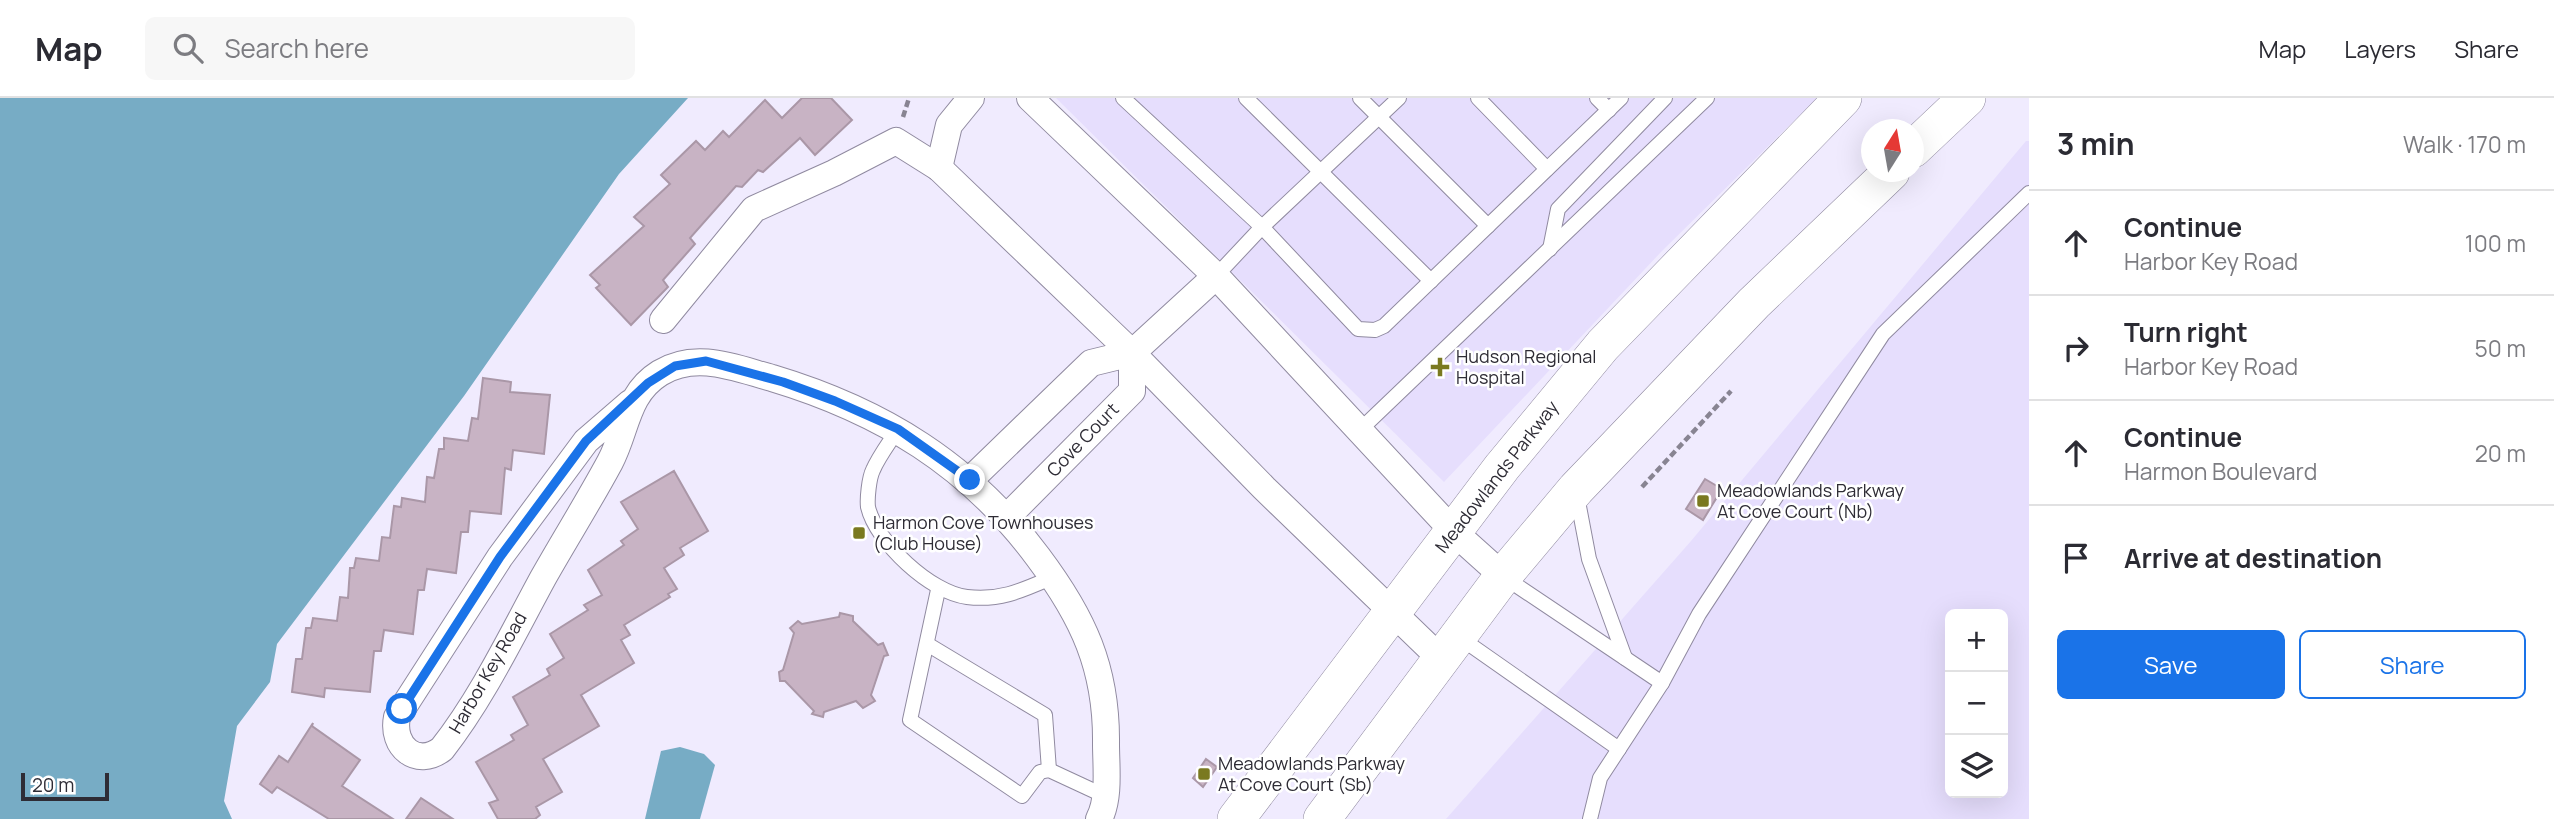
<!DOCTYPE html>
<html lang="en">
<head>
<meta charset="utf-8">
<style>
  :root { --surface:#fff; --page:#f7f7f7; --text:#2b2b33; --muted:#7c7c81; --line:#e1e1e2; --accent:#1a73e8 }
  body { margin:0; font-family:Manrope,sans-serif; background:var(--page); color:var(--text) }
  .controls { position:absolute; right:21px; bottom:21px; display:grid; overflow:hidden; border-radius:10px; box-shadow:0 7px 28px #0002 }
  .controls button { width:63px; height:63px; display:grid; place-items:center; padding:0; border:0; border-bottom:2px solid var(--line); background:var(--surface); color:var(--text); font:35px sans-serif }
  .compass { position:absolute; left:1861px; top:21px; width:63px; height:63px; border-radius:50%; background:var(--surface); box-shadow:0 7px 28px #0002; rotate:11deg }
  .scale { position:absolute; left:21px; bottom:18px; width:88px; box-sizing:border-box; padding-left:7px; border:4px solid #2e2c35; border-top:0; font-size:19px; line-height:24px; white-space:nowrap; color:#2e2c35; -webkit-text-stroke:5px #fff; paint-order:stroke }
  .stop { position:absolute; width:21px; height:21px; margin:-16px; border:5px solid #1a73e8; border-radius:50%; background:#fff }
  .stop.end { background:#1a73e8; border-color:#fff; box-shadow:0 2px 7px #0008 }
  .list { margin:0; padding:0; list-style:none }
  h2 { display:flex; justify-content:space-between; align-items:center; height:91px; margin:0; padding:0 28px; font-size:30px }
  h2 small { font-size:23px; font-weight:400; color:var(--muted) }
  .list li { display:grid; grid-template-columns:46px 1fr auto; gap:21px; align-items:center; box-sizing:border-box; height:105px; padding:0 28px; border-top:2px solid var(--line) }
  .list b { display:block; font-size:26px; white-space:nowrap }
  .list p { margin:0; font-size:23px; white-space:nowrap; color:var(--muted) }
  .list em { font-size:23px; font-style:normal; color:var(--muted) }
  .actions { display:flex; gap:14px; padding:21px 28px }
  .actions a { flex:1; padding:16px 0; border:2px solid var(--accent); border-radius:10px; text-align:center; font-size:24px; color:var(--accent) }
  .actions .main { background:var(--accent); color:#fff }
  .icon { flex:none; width:38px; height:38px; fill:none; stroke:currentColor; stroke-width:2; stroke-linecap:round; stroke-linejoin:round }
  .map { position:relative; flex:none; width:2029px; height:721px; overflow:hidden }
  header { display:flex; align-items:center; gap:42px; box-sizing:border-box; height:98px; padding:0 35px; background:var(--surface); border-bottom:2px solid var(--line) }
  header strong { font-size:33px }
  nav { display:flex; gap:38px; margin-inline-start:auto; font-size:24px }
  .search { width:490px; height:63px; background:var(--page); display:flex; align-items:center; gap:18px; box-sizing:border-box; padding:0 24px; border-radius:10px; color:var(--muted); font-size:26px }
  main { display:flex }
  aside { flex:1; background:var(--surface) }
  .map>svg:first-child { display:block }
  .built { fill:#e6defd; fill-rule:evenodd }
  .water { fill:#77acc5 }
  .building { fill:#c8b3c4; stroke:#aa97a7; stroke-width:2 }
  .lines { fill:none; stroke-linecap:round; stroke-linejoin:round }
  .lane-casing { stroke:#908aa0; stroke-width:16 }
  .street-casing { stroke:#908aa0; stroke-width:28 }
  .secondary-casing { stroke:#908aa0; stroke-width:38 }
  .path { stroke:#888492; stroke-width:4.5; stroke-dasharray:7 3.5; stroke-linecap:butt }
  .lane { stroke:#fff; stroke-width:14 }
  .street { stroke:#fff; stroke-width:26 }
  .secondary { stroke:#fff; stroke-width:37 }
  .route { stroke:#1a73e8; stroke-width:9 }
  .poi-dot { fill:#7a7920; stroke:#fff; stroke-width:2.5 }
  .labels { text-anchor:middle; stroke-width:5; stroke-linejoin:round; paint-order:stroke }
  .poi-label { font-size:18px; fill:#2e2c35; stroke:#fff; text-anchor:start }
  .street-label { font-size:18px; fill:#2e2c35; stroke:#fff }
</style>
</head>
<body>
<header>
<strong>Map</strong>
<div class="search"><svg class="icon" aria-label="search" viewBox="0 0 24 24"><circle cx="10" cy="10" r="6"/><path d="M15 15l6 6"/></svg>Search here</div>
<nav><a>Map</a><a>Layers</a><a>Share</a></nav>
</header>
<main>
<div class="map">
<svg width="2029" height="721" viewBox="0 0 2029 721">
  <rect width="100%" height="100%" fill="#f0ebfe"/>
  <g class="built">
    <path d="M 1056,0 L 1817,0 L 1661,154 L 1444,384 Z"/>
    <path d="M 2026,43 L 2029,43 L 2029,721 L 1446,721 L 1691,443 ZM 1950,516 L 2003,516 L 2003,695 L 1950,695 Z"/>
  </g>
  <g class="water">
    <path d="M 0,0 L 688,0 L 619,76 L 464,298 L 277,546 L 270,584 L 237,628 L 224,703 L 232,721 L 0,721 Z"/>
    <path d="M 680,649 L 704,656 L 715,667 L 700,721 L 645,721 L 661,653 Z"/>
  </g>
  <g class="building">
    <path d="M 802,0 L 831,0 L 852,22 L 815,57 L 800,40 L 763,74 L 758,72 L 742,89 L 736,88 L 690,140 L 695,146 L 663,182 L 668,189 L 631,227 L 596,190 L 600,187 L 590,177 L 644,128 L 634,119 L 670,86 L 661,77 L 696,43 L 705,52 L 723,33 L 729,39 L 765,2 L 782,20 Z"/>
    <path d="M 483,280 L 511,284 L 510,294 L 550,297 L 544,356 L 513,352 L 511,372 L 505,370 L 501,416 L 470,413 L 468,434 L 461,434 L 456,475 L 427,471 L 424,492 L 418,492 L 413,536 L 384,532 L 381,553 L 374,553 L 370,594 L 325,590 L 324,599 L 292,594 L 296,561 L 302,561 L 306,530 L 311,530 L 313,520 L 337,523 L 340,499 L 348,500 L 350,470 L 354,470 L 356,460 L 379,463 L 382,439 L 390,440 L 394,408 L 401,409 L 402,400 L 425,404 L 427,379 L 434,380 L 439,351 L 444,351 L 444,340 L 468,343 L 472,320 L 478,321 Z"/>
    <path d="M 674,373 L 708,433 L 680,450 L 684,457 L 664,470 L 677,491 L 668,496 L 670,499 L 624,527 L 630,537 L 621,542 L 634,565 L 581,597 L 599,628 L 543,661 L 562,694 L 536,709 L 540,717 L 535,721 L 498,721 L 489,705 L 498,702 L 476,664 L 514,642 L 511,637 L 528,627 L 513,599 L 550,577 L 547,571 L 564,560 L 550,536 L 588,512 L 584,507 L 602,497 L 588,472 L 624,447 L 621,443 L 638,431 L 621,404 Z"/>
    <path d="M 1705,381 L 1722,391 L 1703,422 L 1686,411 Z"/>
    <path d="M 840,515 L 853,518 L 853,523 L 878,547 L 883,545 L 888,557 L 884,558 L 871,597 L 875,603 L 863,610 L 856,603 L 824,614 L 823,619 L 812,616 L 814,613 L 785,583 L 780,583 L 779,574 L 783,572 L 794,535 L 790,530 L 798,523 L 802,526 L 839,519 Z"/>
    <path d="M 313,625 L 312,628 L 360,662 L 342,688 L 393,721 L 329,721 L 277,689 L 272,695 L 260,686 L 279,658 L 288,664 Z"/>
    <path d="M 1206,661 L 1217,669 L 1203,689 L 1193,680 Z"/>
    <path d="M 421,700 L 453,721 L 406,721 Z"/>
  </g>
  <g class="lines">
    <g class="lane-casing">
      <g id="lane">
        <path d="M 1123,0 L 1262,129 L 1358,231 L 1375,232 L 1384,228 L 1621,0"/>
        <path d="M 1246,0 L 1431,183"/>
        <path d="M 1360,0 L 1488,128"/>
        <path d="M 1478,0 L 1547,71"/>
        <path d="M 1597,0 L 1609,12"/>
        <path d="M 1550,151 L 1558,111 L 1665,0"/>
        <path d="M 1216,178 L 1262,129 L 1399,0"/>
        <path d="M 898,331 C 890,344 879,358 873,372 C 869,380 867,401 868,409 C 876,444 931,495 967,499 C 1001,503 1023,492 1053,479"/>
        <path d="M 1360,332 L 1707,0"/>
        <path d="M 1577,398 L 1589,461 L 1625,560"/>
        <path d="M 1504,479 L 1662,585"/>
        <path d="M 938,492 L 910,622 L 1022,698 L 1040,674 L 1049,672 L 1105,698"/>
        <path d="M 1459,539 L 1619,651"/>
        <path d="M 927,546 L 1045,617 L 1049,672"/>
        <path d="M 1590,721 L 1600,680 L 1662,585 L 1699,516 L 1883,236 L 2029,95"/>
      </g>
    </g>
    <g class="street-casing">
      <g id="street">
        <path d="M 1030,0 L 1216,178 L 1454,434 L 1503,478"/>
        <path d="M 939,70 L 949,27 L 971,0"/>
        <path d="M 663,222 L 754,111 L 834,75 L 896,43 L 939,70 L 1132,255 L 1264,390 L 1441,561"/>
        <path d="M 630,305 L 586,343 L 500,459 L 397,619 C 391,649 417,670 442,651 C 482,600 512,537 543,480 C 565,441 589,403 610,364 C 627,332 626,296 660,275 C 696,253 735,270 772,280 C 882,313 970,367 1038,459 C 1083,519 1107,570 1106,646 C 1106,669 1110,700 1099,721"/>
        <path d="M 970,382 L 1091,265 L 1132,255 L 1216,178"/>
        <path d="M 1008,418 L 1132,293 L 1132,255"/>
      </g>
    </g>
    <g class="secondary-casing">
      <g id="secondary">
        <path d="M 1913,51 L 1967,0"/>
        <path d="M 1236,721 L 1502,369 L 1603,247 L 1843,0"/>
        <path d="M 1322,721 L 1503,478 L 1576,391 L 1754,205 L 1891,74"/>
      </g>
    </g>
    <g class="path">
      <path d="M 903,19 L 909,0"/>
      <path d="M 1642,389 L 1731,293"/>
    </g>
    <use href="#lane" class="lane"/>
    <use href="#street" class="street"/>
    <use href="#secondary" class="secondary"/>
  </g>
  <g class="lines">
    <path class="route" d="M 402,611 L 500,459 L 586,343 L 648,285 L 675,268 L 706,263 L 783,284 L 835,303 L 898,331 L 970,382"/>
  </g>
  <g class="poi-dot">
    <path d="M1436.5 258.5h7v7h7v7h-7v7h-7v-7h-7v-7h7z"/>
    <rect x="1696" y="396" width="14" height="14" rx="3.5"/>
    <rect x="852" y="428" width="14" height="14" rx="3.5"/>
    <rect x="1197" y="669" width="14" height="14" rx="3.5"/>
  </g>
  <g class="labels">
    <g class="poi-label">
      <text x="1456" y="265">Hudson Regional<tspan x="1456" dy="21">Hospital</tspan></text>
      <text x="1717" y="399">Meadowlands Parkway<tspan x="1717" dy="21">At Cove Court (Nb)</tspan></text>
      <text x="873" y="431">Harmon Cove Townhouses<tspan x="873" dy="21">(Club House)</tspan></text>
      <text x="1218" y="672">Meadowlands Parkway<tspan x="1218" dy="21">At Cove Court (Sb)</tspan></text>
    </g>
    <g class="street-label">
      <text transform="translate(1083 342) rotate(-46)" y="6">Cove Court</text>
      <text transform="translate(1497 379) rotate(-52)" y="6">Meadowlands Parkway</text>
      <text transform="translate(488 575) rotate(-60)" y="6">Harbor Key Road</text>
    </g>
  </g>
</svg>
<div class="controls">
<button>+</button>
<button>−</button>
<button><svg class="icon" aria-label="layers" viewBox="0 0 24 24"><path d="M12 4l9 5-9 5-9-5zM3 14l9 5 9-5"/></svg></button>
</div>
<svg class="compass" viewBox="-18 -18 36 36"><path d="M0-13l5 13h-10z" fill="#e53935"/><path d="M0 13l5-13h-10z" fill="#7c7c81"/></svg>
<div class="scale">20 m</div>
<div class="stop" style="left:402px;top:611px"></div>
<div class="stop end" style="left:970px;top:382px"></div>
</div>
<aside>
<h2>3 min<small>Walk · 170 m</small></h2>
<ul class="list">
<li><svg class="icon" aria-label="ahead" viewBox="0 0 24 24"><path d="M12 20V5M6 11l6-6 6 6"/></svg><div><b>Continue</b><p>Harbor Key Road</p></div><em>100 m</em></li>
<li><svg class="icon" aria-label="right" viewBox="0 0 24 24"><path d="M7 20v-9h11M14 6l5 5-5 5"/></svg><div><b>Turn right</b><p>Harbor Key Road</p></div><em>50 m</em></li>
<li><svg class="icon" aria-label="ahead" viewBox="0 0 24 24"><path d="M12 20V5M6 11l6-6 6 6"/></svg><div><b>Continue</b><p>Harmon Boulevard</p></div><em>20 m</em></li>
<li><svg class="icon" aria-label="arrive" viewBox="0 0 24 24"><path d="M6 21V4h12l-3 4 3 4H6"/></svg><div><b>Arrive at destination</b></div></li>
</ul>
<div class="actions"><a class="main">Save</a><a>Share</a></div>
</aside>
</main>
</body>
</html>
